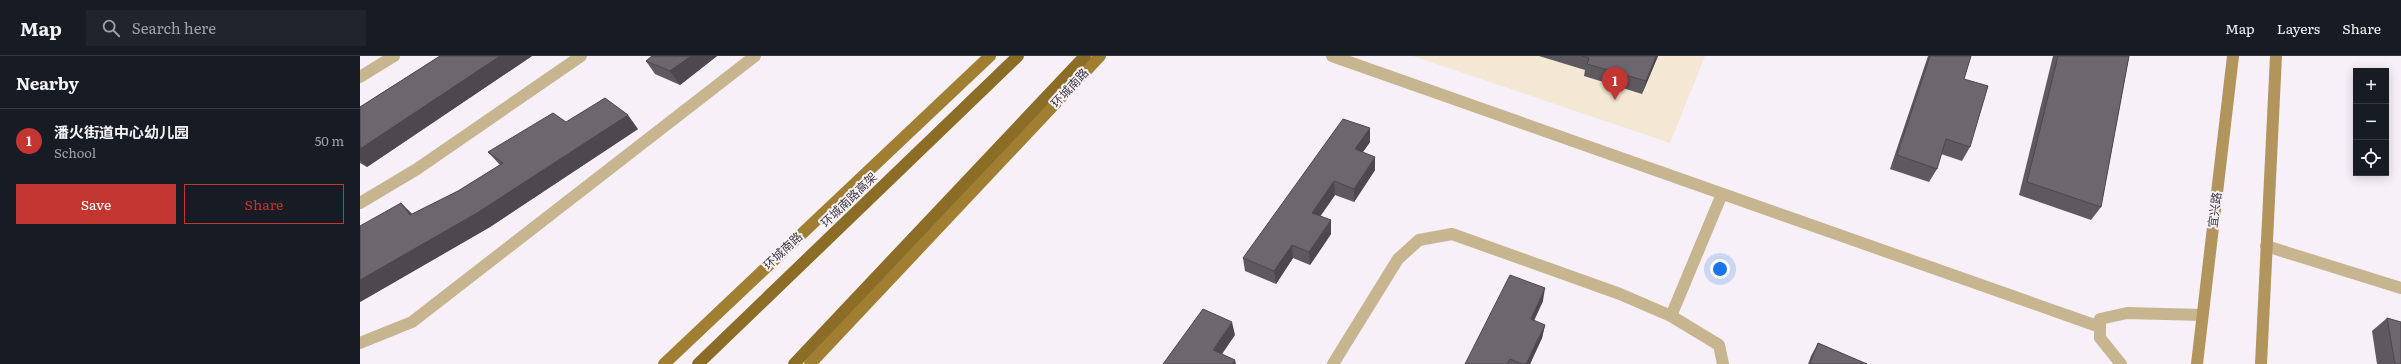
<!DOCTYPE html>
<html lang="en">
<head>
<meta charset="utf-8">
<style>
  :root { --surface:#171b24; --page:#20242c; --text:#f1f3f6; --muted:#9ea1a6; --line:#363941; --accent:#c33530 }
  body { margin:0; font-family:Literata,"Noto Sans SC",serif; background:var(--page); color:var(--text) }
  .controls { position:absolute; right:12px; top:12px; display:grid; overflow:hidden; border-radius:0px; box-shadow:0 2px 10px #0003 }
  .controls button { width:36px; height:36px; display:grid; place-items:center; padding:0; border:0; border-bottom:1px solid var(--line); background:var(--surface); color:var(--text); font:20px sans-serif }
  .you { position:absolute; left:1360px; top:213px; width:14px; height:14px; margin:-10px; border:3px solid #fff; border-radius:50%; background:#1a73e8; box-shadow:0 0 0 6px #1a73e833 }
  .badge { display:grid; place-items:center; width:26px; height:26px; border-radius:50%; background:var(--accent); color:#fff; font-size:13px; font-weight:700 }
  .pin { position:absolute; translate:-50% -33px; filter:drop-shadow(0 1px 2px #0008) }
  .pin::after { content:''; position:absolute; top:21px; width:14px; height:12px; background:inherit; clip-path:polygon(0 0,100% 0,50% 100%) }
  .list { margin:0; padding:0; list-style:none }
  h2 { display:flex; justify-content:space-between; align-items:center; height:52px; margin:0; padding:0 16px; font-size:17px }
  h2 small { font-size:13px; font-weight:400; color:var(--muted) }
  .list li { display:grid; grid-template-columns:26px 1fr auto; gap:12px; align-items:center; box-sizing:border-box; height:64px; padding:0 16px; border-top:1px solid var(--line) }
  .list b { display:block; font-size:15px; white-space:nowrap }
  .list p { margin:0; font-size:13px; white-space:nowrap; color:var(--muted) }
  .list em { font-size:13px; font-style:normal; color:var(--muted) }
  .actions { display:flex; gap:8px; padding:12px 16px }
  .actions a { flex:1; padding:9px 0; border:1px solid var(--accent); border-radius:0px; text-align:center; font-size:14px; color:var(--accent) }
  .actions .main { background:var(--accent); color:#fff }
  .icon { flex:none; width:22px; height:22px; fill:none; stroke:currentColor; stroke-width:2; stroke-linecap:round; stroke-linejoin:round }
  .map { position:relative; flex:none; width:2041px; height:308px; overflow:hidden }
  header { display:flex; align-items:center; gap:24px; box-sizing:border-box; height:56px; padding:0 20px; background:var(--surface); border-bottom:1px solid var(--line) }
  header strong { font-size:19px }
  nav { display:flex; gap:22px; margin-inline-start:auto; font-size:14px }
  .search { width:280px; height:36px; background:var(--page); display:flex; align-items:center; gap:10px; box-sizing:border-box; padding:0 14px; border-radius:0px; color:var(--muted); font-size:15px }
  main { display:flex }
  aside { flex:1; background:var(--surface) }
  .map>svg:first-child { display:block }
  .education { fill:#f4e7d3 }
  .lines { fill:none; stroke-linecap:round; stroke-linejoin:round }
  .lane { stroke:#c7b590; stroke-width:12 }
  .street { stroke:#c7b590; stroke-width:12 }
  .secondary { stroke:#b1955d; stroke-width:12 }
  .primary { stroke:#a07f33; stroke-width:12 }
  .highway { stroke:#8c6d26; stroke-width:12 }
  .wall { fill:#5d595f }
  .shaded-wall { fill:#4c484d }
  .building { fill:#6c676e; stroke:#4c484d }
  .labels { text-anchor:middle; stroke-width:4; stroke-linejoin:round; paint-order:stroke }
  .street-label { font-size:12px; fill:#3d3b3e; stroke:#f7f0f8 }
</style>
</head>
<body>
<header>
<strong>Map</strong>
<div class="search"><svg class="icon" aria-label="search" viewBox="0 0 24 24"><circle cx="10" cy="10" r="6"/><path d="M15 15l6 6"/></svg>Search here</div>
<nav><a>Map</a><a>Layers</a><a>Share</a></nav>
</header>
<main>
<aside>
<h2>Nearby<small></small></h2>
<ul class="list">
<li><span class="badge">1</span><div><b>潘火街道中心幼儿园</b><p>School</p></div><em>50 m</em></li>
</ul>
<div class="actions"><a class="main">Save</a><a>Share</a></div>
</aside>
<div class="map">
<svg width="2041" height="308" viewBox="0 0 2041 308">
  <rect width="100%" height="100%" fill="#f7f0f8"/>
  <path class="education" d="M 1053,0 L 1345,0 L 1310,87 Z"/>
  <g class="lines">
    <g class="lane">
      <path d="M 0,21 L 34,0"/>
      <path d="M 0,147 L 57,113 L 221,0"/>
      <path d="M 1906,190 L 2041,232"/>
      <path d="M 1311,260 L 1362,138"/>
      <path d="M 0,287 L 52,266 L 395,0"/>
      <path d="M 973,308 L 1038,203 L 1059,184 L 1092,178 L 1260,238 L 1311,260 L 1359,289 L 1363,308"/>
    </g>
    <g class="street">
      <path d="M 972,0 L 1740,271"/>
      <path d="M 1761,308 L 1740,282 L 1740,263 L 1767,257 L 1842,259"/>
    </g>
    <g class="secondary">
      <path d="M 1837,308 L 1873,0"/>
      <path d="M 1901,308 L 1916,0"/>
    </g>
    <g class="primary">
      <path d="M 304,308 L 630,0"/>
      <path d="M 450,308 L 740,0"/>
    </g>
    <g class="highway">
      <path d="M 338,308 L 658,0"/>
      <path d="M 434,308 L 725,0"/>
    </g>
  </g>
  <g class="wall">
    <path d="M 80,0 L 172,0 L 7,111 L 0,107 L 0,51 Z"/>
    <path d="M 292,0 L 357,0 L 320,29 L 295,18 L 286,5 Z"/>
    <path d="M 1179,0 L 1298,0 L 1282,38 L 1224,20 L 1225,14 Z"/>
    <path d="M 1568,0 L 1611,0 L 1604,23 L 1610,91 L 1602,105 L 1581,98 L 1577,113 L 1569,126 L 1530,113 Z"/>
    <path d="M 1693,0 L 1769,0 L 1741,151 L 1731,164 L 1659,139 Z"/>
    <path d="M 206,66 L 278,73 L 130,171 L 0,246 L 41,147 L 52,158 L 98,135 L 140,109 L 128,96 Z"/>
    <path d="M 1010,72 L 1010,86 L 1003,96 L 1015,114 L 994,146 L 975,139 L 960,160 L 971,178 L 950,209 L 933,202 L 916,228 L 885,215 L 883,202 Z"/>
    <path d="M 1183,245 L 1174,265 L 1185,269 L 1182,282 L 1170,308 L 1105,308 Z"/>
    <path d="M 2027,262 L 2041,308 L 2017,308 L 2012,275 Z"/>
    <path d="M 1458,287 L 1507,308 L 1448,308 L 1451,300 Z"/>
  </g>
  <g class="shaded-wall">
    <path d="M 140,0 L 172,0 L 7,111 L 0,104 L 0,93 Z"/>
    <path d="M 331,0 L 357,0 L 320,29 L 310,15 Z"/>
    <path d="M 1296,0 L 1298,0 L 1282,38 L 1286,25 Z"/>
    <path d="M 268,59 L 278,73 L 130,171 L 0,246 L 0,224 Z"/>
    <path d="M 1010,72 L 1010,86 L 995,107 L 995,93 Z"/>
    <path d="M 1015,101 L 1015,114 L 994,146 L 994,133 Z"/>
    <path d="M 974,125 L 975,139 L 953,171 L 952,157 Z"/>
    <path d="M 41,147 L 55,161 L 50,159 Z"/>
    <path d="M 971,164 L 971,178 L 950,209 L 949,196 Z"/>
    <path d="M 932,189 L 933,202 L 916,228 L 914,215 Z"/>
    <path d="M 1185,232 L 1183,245 L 1168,276 L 1171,263 Z"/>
    <path d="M 872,266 L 875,279 L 856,307 L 853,294 Z"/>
    <path d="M 1185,269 L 1182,282 L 1170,308 L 1166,308 Z"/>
    <path d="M 875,304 L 876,308 L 872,308 Z"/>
  </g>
  <g class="building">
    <path d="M 80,0 L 140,0 L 0,93 L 0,51 Z"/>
    <path d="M 292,0 L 331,0 L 310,15 L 286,5 Z"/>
    <path d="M 1222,0 L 1296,0 L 1286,25 L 1227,8 L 1229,2 Z"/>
    <path d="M 1570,0 L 1611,0 L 1604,23 L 1628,30 L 1610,91 L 1586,83 L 1577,113 L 1537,99 Z"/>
    <path d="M 1698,0 L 1769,0 L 1741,151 L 1667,126 Z"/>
    <path d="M 245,42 L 268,59 L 117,157 L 0,224 L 0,170 L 41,147 L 50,159 L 98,135 L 143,107 L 128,96 L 193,57 L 206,66 Z"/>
    <path d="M 983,63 L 1010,72 L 995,93 L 1015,101 L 994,133 L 974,125 L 952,157 L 971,164 L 949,196 L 932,189 L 914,215 L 883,202 Z"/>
    <path d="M 1150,219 L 1185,232 L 1171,263 L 1185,269 L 1166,308 L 1162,308 L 1150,303 L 1147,308 L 1105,308 Z"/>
    <path d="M 843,253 L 872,266 L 853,294 L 875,304 L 872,308 L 803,308 Z"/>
    <path d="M 2027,262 L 2041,266 L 2041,308 L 2035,308 Z"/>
    <path d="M 1458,287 L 1507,308 L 1450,308 Z"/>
  </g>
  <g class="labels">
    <g class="street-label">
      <text transform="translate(710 32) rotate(-47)" y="4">环城南路</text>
      <text transform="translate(489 144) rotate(-44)" y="4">环城南路高架</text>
      <text transform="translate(1855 154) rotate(-83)" y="4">宜兴路</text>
      <text transform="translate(423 195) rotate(-43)" y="4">环城南路</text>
    </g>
  </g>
</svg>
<div class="controls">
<button>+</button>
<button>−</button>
<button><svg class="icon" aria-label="locate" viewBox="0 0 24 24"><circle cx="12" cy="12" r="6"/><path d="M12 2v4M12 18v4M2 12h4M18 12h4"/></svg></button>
</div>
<div class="you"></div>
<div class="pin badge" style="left:1255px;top:44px">1</div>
</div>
</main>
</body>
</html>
